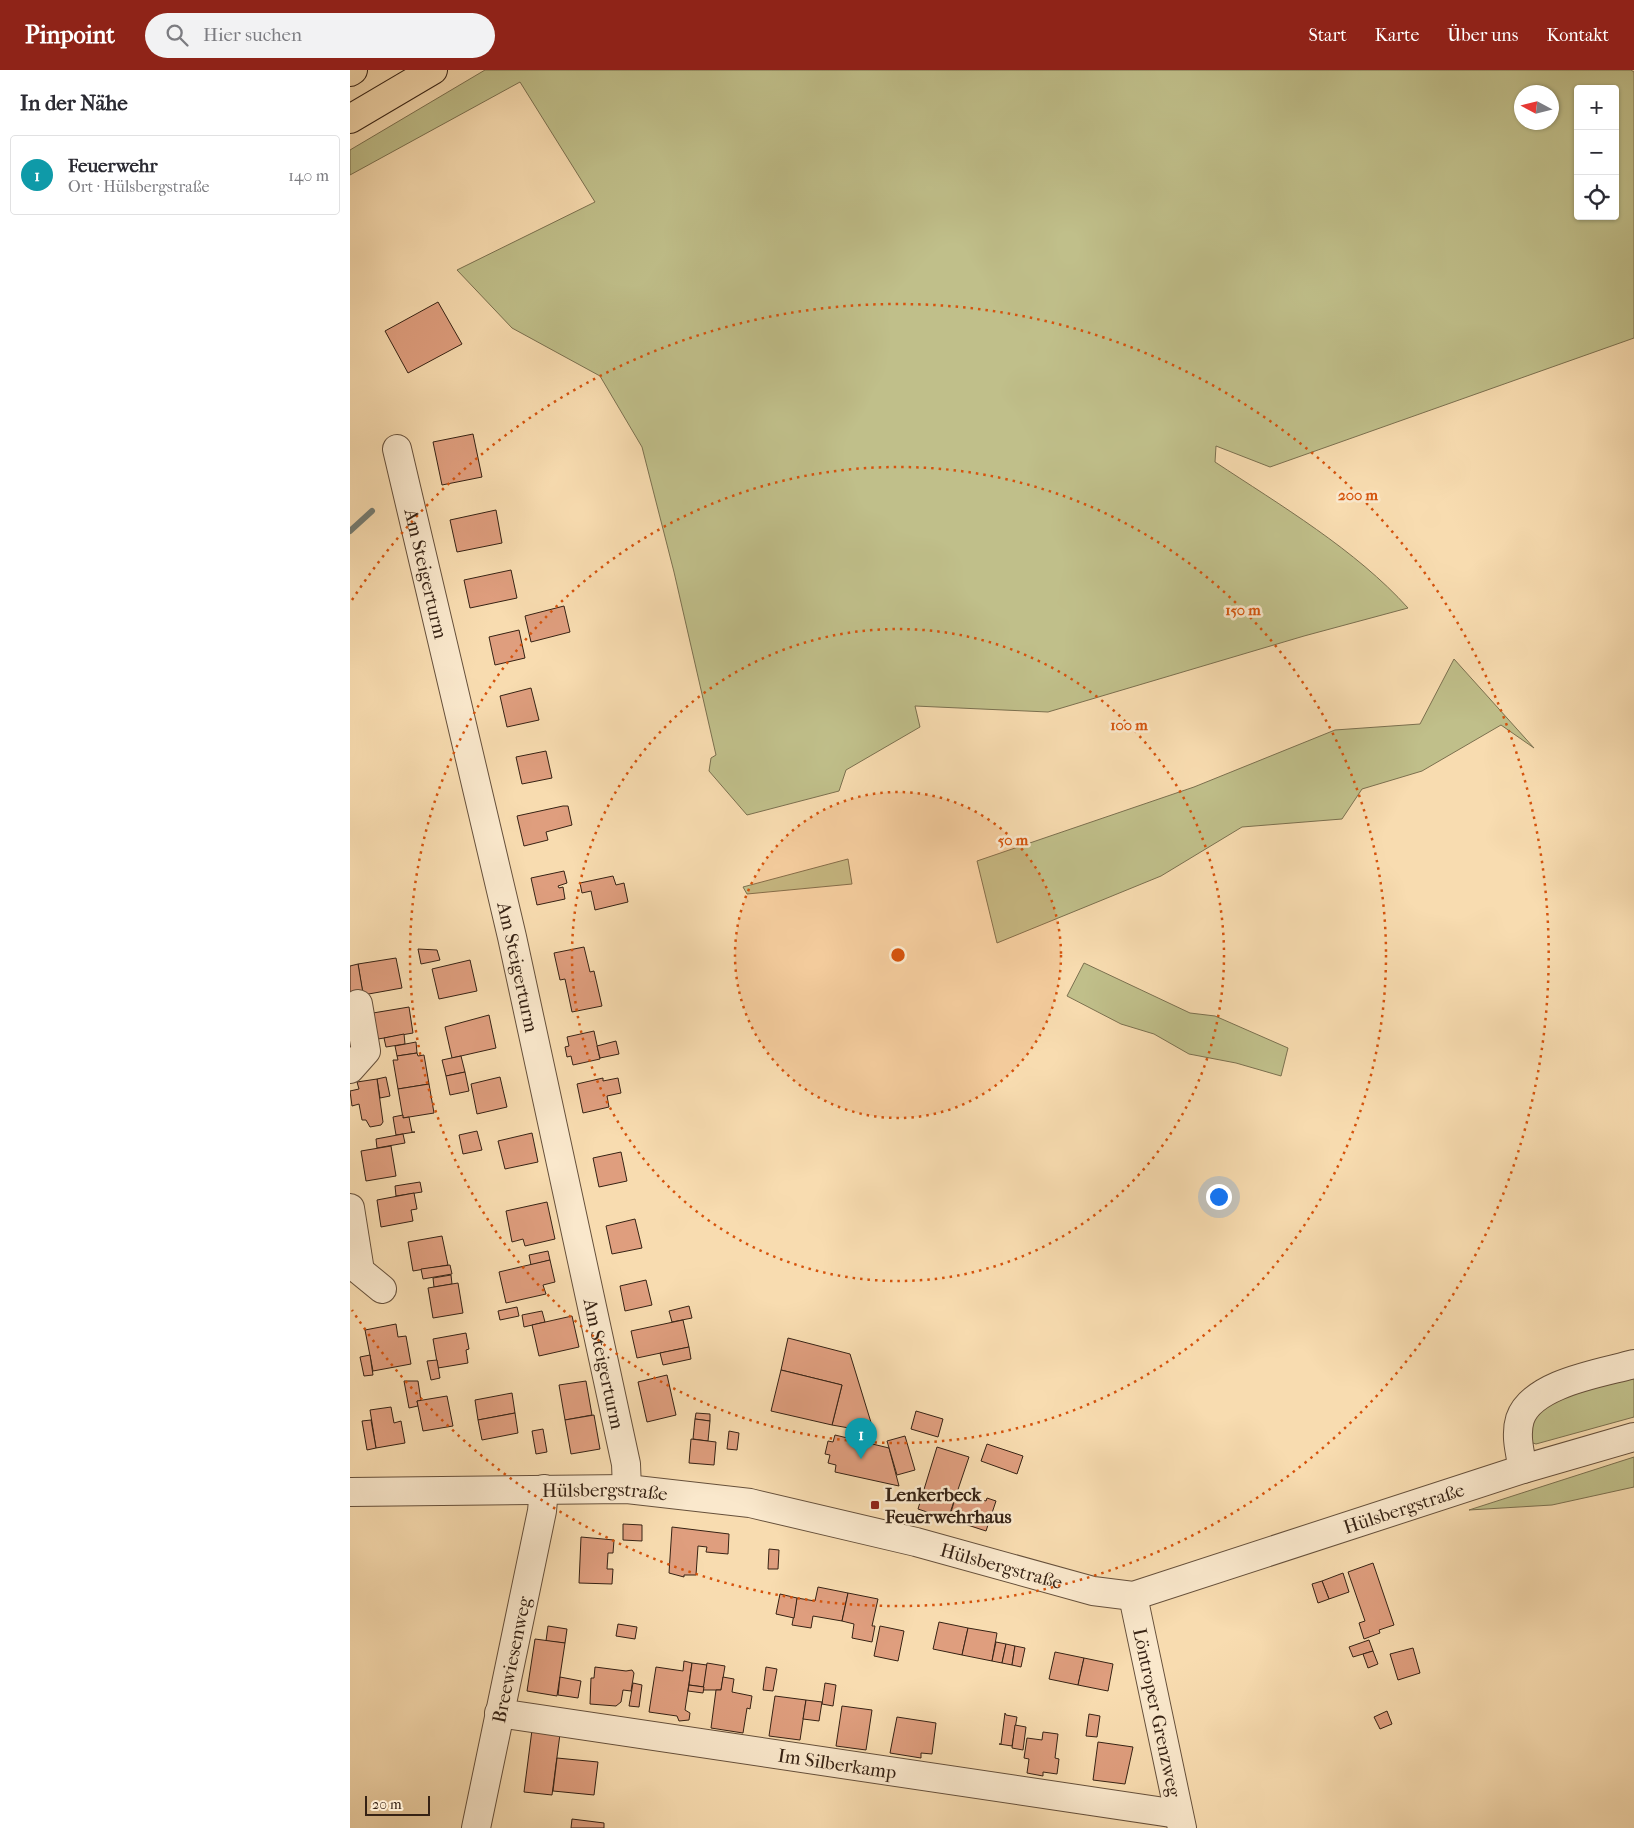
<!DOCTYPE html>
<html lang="de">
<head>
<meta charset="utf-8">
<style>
  :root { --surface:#fff; --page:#f2f2f3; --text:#2b2b33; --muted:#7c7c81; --line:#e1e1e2; --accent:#8f2418 }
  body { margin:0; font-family:"IM FELL French Canon",serif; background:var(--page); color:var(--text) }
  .controls { position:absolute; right:15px; top:15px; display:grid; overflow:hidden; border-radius:5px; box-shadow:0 1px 4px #0004 }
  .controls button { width:45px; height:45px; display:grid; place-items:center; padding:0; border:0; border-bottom:1px solid var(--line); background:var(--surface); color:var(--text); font:25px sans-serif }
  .compass { position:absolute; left:1164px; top:15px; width:45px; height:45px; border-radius:50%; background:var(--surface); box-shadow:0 1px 4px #0004; rotate:277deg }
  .scale { position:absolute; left:15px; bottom:12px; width:65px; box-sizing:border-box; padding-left:5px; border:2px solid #362214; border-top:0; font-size:14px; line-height:18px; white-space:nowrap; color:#362214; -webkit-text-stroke:4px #fae8cc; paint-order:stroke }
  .you { position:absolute; left:868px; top:1126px; width:18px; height:18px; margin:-12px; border:4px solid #fff; border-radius:50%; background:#1a73e8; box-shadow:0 0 0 8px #1a73e833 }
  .badge { display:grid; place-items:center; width:32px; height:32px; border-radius:50%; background:var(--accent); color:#fff; font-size:16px; font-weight:700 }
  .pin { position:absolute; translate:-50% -41px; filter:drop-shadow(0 1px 2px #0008) }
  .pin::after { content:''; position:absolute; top:26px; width:18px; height:15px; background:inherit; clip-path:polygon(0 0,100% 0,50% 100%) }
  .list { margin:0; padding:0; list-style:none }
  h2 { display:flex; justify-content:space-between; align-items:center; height:65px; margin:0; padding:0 20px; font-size:21px }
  h2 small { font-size:16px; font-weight:400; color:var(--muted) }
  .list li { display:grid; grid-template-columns:32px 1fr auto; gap:15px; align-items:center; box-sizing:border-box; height:80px; margin:0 10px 10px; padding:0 10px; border:1px solid var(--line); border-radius:5px }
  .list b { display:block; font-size:19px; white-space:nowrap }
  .list p { margin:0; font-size:16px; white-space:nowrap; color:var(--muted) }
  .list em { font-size:16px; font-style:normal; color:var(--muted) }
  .icon { flex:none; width:28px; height:28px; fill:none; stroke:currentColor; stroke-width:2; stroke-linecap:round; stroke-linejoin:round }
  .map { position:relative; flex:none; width:1284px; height:1758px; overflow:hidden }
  header { display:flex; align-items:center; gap:30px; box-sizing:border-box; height:70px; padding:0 25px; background:var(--accent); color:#fff }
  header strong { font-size:24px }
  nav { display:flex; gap:28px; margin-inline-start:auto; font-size:18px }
  .search { width:350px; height:45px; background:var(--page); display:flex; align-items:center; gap:12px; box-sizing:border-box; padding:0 18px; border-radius:28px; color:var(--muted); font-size:19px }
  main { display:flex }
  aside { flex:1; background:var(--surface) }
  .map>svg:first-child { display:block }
  .green { fill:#c0bf8a; stroke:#7b704f; fill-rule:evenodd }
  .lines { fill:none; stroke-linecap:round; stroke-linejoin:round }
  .stream { stroke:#757d74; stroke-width:6 }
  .building { fill:#df9e7e; stroke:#362214 }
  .minor-casing { stroke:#66503b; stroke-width:30 }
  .highway-casing { stroke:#362214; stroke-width:30 }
  .minor { stroke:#fae8cc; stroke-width:28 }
  .highway { stroke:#f8dcb0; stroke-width:28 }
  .ring { fill:none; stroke:#d6540d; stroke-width:2.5; stroke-dasharray:2.5 5 }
  .poi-dot { fill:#8f2418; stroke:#fae8cc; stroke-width:2 }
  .labels { text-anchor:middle; stroke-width:5; stroke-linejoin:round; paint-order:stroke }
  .street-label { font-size:19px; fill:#362214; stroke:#fae8cc }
  .poi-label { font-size:19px; font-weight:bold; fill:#362214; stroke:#fae8cc; text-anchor:start }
  .centre { fill:#d6540d; stroke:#fae8cc; stroke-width:2.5 }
  .ring-label { font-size:15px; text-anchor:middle; font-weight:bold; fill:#d6540d; stroke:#fae8cc; stroke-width:5; stroke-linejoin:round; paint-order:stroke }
</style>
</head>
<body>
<header>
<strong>Pinpoint</strong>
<div class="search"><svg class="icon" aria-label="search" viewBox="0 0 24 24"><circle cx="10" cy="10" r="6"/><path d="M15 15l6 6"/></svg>Hier suchen</div>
<nav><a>Start</a><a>Karte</a><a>Über uns</a><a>Kontakt</a></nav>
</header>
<main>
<aside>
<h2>In der Nähe<small></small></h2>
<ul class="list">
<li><span class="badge" style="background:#0f9aa8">1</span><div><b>Feuerwehr</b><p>Ort · Hülsbergstraße</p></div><em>140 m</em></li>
</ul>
</aside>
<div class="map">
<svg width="1284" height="1758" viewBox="0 0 1284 1758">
  <rect width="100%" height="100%" fill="#f8dcb0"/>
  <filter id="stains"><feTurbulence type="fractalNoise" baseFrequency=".004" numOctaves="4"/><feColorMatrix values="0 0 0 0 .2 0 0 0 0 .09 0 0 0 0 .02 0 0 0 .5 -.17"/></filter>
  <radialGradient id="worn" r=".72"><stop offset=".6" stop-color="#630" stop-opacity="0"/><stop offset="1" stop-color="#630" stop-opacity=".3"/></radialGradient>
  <g class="green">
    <path d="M 135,0 L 1281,0 L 1284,2 L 1284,268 L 920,397 L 866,376 L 865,392 C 930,435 1006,480 1058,538 L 954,566 L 698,642 L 565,636 L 570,657 L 496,700 L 489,721 L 397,745 L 359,701 L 361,688 L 366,685 L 324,502 L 292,377 L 250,306 L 162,258 L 107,200 L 245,132 L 170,12 L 0,105 L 0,80 ZM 1228,19 L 1265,19 L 1265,146 L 1228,146 ZM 1172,22 L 1202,22 L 1202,52 L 1172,52 Z"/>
    <path d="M 1104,589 L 1184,678 L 1151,655 L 1072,701 L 1012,719 L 992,749 L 892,757 L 811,806 L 647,873 L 627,791 L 844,717 L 985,660 L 1070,654 Z"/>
    <path d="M 498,789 L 502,814 L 397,824 L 393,817 Z"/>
    <path d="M 734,893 L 840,943 L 865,946 L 938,978 L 931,1006 L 886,993 L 839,984 L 804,964 L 771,954 L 717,926 Z"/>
    <path d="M 1284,1301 L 1284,1347 L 1186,1374 L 1180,1372 L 1178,1349 L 1198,1328 Z"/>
    <path d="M 1284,1387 L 1284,1417 L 1202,1435 L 1119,1440 Z"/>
  </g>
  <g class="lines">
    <path class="stream" d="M 0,461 L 22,441"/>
  </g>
  <g class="building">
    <path d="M 88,232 L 112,274 L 58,303 L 35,261 Z"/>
    <path d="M 123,364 L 132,407 L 92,415 L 83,372 Z"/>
    <path d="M 146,440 L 152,473 L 107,482 L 100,450 Z"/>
    <path d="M 161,500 L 167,528 L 120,538 L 114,510 Z"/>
    <path d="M 214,536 L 220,562 L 181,572 L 175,546 Z"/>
    <path d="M 169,560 L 175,588 L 145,595 L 139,567 Z"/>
    <path d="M 181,618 L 189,650 L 157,657 L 150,626 Z"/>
    <path d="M 196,681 L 202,708 L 172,714 L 166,687 Z"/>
    <path d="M 213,736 L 218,736 L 222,755 L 196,762 L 198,770 L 174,776 L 167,746 Z"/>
    <path d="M 214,801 L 217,813 L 208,816 L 209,818 L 213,817 L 215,829 L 187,835 L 181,808 Z"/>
    <path d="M 263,806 L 266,815 L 274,813 L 278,832 L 245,840 L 241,821 L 232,823 L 230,813 Z"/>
    <path d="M 234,877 L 240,902 L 244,901 L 252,936 L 222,942 L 215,909 L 210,910 L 204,883 Z"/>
    <path d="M 68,879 L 87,880 L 90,890 L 71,894 Z"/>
    <path d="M 46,888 L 52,918 L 13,925 L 8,894 Z"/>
    <path d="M 120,890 L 127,921 L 89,929 L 82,899 Z"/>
    <path d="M 8,894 L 13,923 L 0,925 L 0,896 Z"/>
    <path d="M 59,937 L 63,963 L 28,969 L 23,943 Z"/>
    <path d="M 139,945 L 146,978 L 102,988 L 95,957 Z"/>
    <path d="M 244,961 L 250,989 L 223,995 L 221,986 L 217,987 L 215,977 L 219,976 L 217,967 Z"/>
    <path d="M 54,964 L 55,974 L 36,977 L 34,968 Z"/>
    <path d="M 266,971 L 269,984 L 250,988 L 247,976 Z"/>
    <path d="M 66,972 L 67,983 L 47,986 L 45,976 Z"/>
    <path d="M 67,983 L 68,986 L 74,985 L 79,1014 L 48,1019 L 43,990 L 48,990 L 47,986 Z"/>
    <path d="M 111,986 L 115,1002 L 96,1006 L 92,990 Z"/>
    <path d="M 115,1002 L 119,1021 L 100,1025 L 96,1006 Z"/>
    <path d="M 36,1007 L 40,1026 L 30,1028 L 27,1009 Z"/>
    <path d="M 150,1007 L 157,1037 L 127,1044 L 121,1014 Z"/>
    <path d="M 253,1008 L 253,1011 L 268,1008 L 271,1023 L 257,1026 L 259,1037 L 233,1043 L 227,1014 Z"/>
    <path d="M 27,1009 L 33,1052 L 31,1055 L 20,1057 L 16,1050 L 12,1050 L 9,1034 L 2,1036 L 0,1021 L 9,1019 L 7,1012 Z"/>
    <path d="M 79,1014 L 84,1043 L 53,1048 L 48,1019 Z"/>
    <path d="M 53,1045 L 53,1048 L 59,1047 L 62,1062 L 65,1062 L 46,1065 L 43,1047 Z"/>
    <path d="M 127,1061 L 132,1080 L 113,1084 L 109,1065 Z"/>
    <path d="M 182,1063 L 188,1092 L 155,1099 L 148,1071 Z"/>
    <path d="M 53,1064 L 55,1073 L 27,1078 L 26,1069 Z"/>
    <path d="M 41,1076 L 46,1106 L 16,1111 L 11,1081 Z"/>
    <path d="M 271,1082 L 277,1111 L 249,1117 L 243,1088 Z"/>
    <path d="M 70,1112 L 72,1122 L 46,1126 L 45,1116 Z"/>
    <path d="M 64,1123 L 67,1139 L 61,1140 L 63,1151 L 31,1157 L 27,1130 Z"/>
    <path d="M 197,1132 L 205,1169 L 175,1176 L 173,1169 L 162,1172 L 156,1141 Z"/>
    <path d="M 285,1149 L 292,1178 L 262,1184 L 256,1156 Z"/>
    <path d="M 92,1166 L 98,1195 L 63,1201 L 58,1172 Z"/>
    <path d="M 198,1181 L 200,1190 L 181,1195 L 179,1185 Z"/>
    <path d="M 200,1190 L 205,1212 L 193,1215 L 196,1224 L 156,1233 L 149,1202 Z"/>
    <path d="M 100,1195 L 102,1204 L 73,1209 L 71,1199 Z"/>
    <path d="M 101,1205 L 102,1214 L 84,1217 L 83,1208 Z"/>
    <path d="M 296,1210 L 302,1235 L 275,1241 L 270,1216 Z"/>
    <path d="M 108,1213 L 113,1243 L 83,1248 L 78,1218 Z"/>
    <path d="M 339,1236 L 342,1248 L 322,1252 L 319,1241 Z"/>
    <path d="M 167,1237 L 169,1246 L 150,1250 L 148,1241 Z"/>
    <path d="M 192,1241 L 195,1252 L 174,1257 L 172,1245 Z"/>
    <path d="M 222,1246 L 229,1277 L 189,1286 L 182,1255 Z"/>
    <path d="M 333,1250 L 339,1277 L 287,1288 L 281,1261 Z"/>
    <path d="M 46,1254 L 48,1267 L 56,1266 L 61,1294 L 23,1301 L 15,1260 Z"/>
    <path d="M 116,1263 L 119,1279 L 116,1280 L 118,1293 L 88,1298 L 83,1269 Z"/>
    <path d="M 438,1268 L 500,1284 L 523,1359 L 509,1356 L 506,1370 L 497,1367 L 499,1358 L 482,1355 L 492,1315 L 431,1300 Z"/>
    <path d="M 339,1277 L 341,1289 L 313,1295 L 310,1283 Z"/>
    <path d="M 20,1285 L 23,1305 L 14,1306 L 10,1287 Z"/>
    <path d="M 87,1290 L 90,1308 L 81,1310 L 77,1291 Z"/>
    <path d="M 431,1300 L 492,1315 L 482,1355 L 421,1341 Z"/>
    <path d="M 317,1305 L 326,1345 L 297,1352 L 288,1312 Z"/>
    <path d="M 54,1311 L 68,1311 L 71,1331 L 67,1331 L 68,1336 L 59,1338 Z"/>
    <path d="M 236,1311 L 242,1345 L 215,1350 L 209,1315 Z"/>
    <path d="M 162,1323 L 165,1343 L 128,1350 L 125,1330 Z"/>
    <path d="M 97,1326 L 103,1356 L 73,1361 L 67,1331 Z"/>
    <path d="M 41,1337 L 44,1353 L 51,1351 L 55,1373 L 26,1378 L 20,1340 Z"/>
    <path d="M 566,1341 L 593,1349 L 588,1367 L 561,1359 Z"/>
    <path d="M 165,1343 L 168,1363 L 132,1370 L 128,1350 Z"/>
    <path d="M 346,1343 L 360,1344 L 360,1351 L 345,1349 Z"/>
    <path d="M 244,1345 L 250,1379 L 221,1384 L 215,1350 Z"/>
    <path d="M 345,1349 L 360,1351 L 358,1371 L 343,1369 Z"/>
    <path d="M 21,1350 L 26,1378 L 17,1380 L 12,1351 Z"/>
    <path d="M 193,1359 L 197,1382 L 186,1384 L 182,1361 Z"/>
    <path d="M 379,1361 L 389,1363 L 387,1380 L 377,1379 Z"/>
    <path d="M 485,1365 L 539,1378 L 549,1416 L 485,1402 L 486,1395 L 478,1393 L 480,1385 L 475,1384 L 478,1371 L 483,1372 Z"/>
    <path d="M 555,1366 L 565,1400 L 547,1405 L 537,1371 Z"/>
    <path d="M 341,1369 L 366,1372 L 364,1395 L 339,1393 Z"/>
    <path d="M 637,1374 L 673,1386 L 667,1404 L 631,1391 Z"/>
    <path d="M 587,1377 L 619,1387 L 598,1449 L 568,1439 Z"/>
    <path d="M 607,1422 L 636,1431 L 637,1428 L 646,1431 L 636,1461 L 599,1449 Z"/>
    <path d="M 273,1454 L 292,1455 L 292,1471 L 273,1470 Z"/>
    <path d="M 322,1457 L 379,1464 L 378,1484 L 356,1482 L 357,1477 L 348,1476 L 346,1505 L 334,1505 L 334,1507 L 319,1503 Z"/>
    <path d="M 231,1467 L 264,1470 L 263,1483 L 258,1483 L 257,1499 L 263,1499 L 262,1514 L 229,1513 Z"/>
    <path d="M 419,1479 L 429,1480 L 428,1499 L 418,1499 Z"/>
    <path d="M 1023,1493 L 1044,1555 L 1029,1560 L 1030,1563 L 1014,1569 L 1009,1553 L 1015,1551 L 998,1502 Z"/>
    <path d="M 993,1503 L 999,1522 L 979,1529 L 972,1511 Z"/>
    <path d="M 972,1511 L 979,1529 L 968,1533 L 962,1514 Z"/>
    <path d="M 468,1517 L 498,1523 L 492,1551 L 463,1546 L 461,1558 L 442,1555 L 447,1528 L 465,1531 Z"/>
    <path d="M 498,1523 L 528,1529 L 522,1556 L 525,1556 L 522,1572 L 502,1568 L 504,1554 L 492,1551 Z"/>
    <path d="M 430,1524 L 447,1528 L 444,1548 L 426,1544 Z"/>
    <path d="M 589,1552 L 618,1558 L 612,1585 L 583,1579 Z"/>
    <path d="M 268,1554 L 287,1557 L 285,1569 L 266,1566 Z"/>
    <path d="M 198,1556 L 217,1559 L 215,1573 L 196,1571 Z"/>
    <path d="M 530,1556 L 554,1561 L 548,1591 L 524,1586 Z"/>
    <path d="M 618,1558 L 647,1563 L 642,1591 L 612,1585 Z"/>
    <path d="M 185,1569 L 215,1573 L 207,1626 L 177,1621 Z"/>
    <path d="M 1019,1570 L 1023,1581 L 1003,1587 L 999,1577 Z"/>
    <path d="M 646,1572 L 656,1574 L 652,1593 L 642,1591 Z"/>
    <path d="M 656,1574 L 665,1576 L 662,1595 L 652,1593 Z"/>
    <path d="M 665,1576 L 675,1578 L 671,1597 L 662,1595 Z"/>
    <path d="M 1063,1578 L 1070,1603 L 1048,1610 L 1040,1584 Z"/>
    <path d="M 1023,1581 L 1028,1594 L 1018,1598 L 1013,1584 Z"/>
    <path d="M 705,1582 L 734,1588 L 728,1615 L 699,1609 Z"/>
    <path d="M 734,1588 L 763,1594 L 758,1621 L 728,1615 Z"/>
    <path d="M 334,1591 L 342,1593 L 335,1640 L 340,1643 L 339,1650 L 329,1651 L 327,1646 L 299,1642 L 306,1597 L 333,1601 Z"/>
    <path d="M 342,1593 L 357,1595 L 354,1617 L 339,1615 Z"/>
    <path d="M 357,1593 L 375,1596 L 371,1620 L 353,1620 Z"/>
    <path d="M 245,1597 L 276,1601 L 282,1600 L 284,1603 L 281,1621 L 273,1620 L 271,1632 L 266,1636 L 240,1634 L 241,1608 L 244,1608 Z"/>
    <path d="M 416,1597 L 427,1599 L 423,1621 L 413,1620 Z"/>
    <path d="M 210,1607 L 231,1611 L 228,1628 L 208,1625 Z"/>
    <path d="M 373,1607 L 384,1609 L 382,1622 L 402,1626 L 400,1639 L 397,1638 L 393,1663 L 361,1658 L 366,1620 L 371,1620 Z"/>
    <path d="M 283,1613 L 292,1615 L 289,1637 L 279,1636 Z"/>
    <path d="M 475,1613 L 486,1615 L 483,1636 L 472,1634 Z"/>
    <path d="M 339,1615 L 354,1617 L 353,1623 L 338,1621 Z"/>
    <path d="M 425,1626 L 456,1630 L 450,1670 L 419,1666 Z"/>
    <path d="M 456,1630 L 472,1632 L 469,1651 L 453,1649 Z"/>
    <path d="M 492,1636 L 522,1640 L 516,1680 L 486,1676 Z"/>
    <path d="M 1037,1641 L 1042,1654 L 1030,1659 L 1024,1647 Z"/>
    <path d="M 655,1643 L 656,1645 L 667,1647 L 662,1676 L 649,1674 L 651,1674 Z"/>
    <path d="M 739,1644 L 750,1646 L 747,1667 L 736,1666 Z"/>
    <path d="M 547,1647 L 586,1653 L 582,1684 L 571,1683 L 571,1688 L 540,1683 Z"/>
    <path d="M 665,1655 L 676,1657 L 673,1680 L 662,1678 Z"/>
    <path d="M 182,1660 L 210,1664 L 202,1725 L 174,1722 Z"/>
    <path d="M 693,1662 L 708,1664 L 705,1688 L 709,1689 L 707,1704 L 693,1702 L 693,1706 L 677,1703 L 679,1689 L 674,1688 L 677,1668 L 692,1670 Z"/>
    <path d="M 748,1672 L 783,1677 L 775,1714 L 743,1710 Z"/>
    <path d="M 207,1688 L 248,1692 L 244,1725 L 203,1721 Z"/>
    <path d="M 222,1749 L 254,1753 L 254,1758 L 221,1758 Z"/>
  </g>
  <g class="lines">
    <g class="minor-casing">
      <g id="minor">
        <path id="s1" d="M 47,379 L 162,867 L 276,1394 L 277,1419"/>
        <path d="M 0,999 L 16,981 L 8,934"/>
        <path d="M 0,1138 L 10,1201 L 32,1219"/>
        <path d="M 1173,1399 C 1170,1383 1165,1365 1170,1349 C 1182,1313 1252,1303 1284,1294"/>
        <path id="s2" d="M 0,1422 L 277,1419 L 400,1433 L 566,1472 L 743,1521 L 783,1526 L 1173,1399 L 1284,1367"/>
        <path id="s3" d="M 783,1526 L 832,1758"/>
        <path id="s4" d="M 149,1643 L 828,1744"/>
        <path id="s5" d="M 126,1758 L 192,1441 L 194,1419"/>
      </g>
    </g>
    <g class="highway-casing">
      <g id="highway">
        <path d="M 0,2 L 3,0"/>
        <path d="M 0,49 L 83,0"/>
      </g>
    </g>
    <use href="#minor" class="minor"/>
    <use href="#highway" class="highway"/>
  </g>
  <circle cx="548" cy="885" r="163" fill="#d6540d" fill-opacity=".12"/>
  <g class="ring">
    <circle cx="548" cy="885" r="163"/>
    <circle cx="548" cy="885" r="326"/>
    <circle cx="548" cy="885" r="488"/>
    <path d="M2 530A651 651 0 1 1 2 1240"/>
  </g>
  <rect class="poi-dot" x="520" y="1430" width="10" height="10" rx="2.5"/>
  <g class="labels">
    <g class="street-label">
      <text dy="7" stroke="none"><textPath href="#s1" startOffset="128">Am Steigerturm</textPath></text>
      <text dy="7" stroke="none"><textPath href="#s1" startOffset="532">Am Steigerturm</textPath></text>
      <text dy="7" stroke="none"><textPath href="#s1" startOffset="938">Am Steigerturm</textPath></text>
      <text dy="7" stroke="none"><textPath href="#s2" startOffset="255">Hülsbergstraße</textPath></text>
      <text dy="7" stroke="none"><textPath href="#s2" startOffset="1080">Hülsbergstraße</textPath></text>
      <text dy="7" stroke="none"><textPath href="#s2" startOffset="660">Hülsbergstraße</textPath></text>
      <text dy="7" stroke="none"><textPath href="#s5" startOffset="172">Breewiesenweg</textPath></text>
      <text dy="7" stroke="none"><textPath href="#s3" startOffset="119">Löntroper Grenzweg</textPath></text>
      <text dy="7" stroke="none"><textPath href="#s4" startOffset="342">Im Silberkamp</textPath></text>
    </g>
    <g class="poi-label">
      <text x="535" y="1431">Lenkerbeck<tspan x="535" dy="22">Feuerwehrhaus</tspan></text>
    </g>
  </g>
  <circle cx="548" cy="885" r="8" class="centre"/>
  <g class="ring-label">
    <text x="1008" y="430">200 m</text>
    <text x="893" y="545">150 m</text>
    <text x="779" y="660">100 m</text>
    <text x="663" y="775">50 m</text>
  </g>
  <rect width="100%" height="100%" filter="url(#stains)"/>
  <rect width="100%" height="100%" fill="url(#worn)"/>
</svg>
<div class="controls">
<button>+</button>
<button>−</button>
<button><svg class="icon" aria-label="locate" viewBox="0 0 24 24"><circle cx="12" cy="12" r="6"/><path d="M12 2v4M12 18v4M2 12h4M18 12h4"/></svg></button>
</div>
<svg class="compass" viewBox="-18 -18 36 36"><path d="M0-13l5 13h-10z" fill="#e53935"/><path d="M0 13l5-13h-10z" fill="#7c7c81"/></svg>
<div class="scale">20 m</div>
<div class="you"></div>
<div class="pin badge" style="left:511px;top:1389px;background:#0f9aa8">1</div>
</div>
</main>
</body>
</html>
